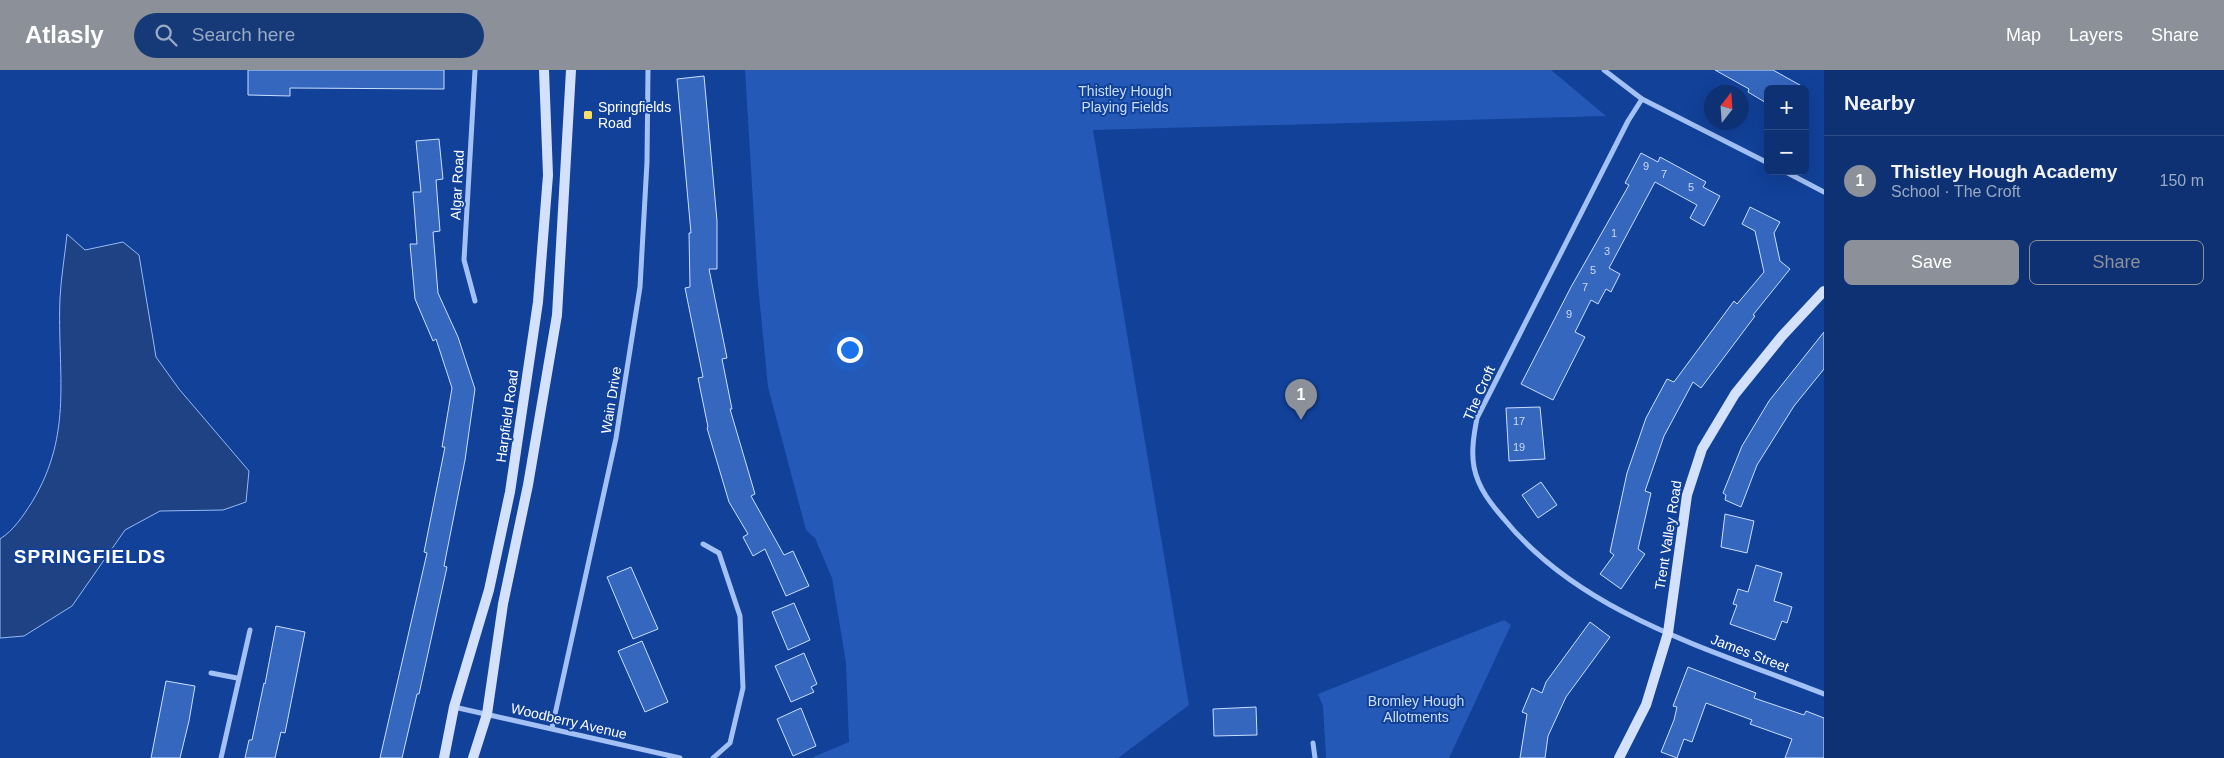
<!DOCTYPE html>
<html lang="en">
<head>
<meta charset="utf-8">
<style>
  :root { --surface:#0d3173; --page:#163978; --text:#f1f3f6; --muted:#9aa9c4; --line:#2d4c85; --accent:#8c9099 }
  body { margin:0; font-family:Arial,sans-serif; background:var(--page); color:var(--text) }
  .controls { position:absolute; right:15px; top:15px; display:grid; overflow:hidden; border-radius:8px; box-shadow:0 5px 20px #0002 }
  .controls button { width:45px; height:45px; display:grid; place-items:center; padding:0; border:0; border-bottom:1px solid var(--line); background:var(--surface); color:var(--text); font:25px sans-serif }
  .compass { position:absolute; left:1704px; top:15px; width:45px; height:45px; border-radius:50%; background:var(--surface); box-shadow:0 5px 20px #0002; rotate:17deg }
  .you { position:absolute; left:849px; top:279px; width:18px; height:18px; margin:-12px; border:4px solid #fff; border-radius:50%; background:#1a73e8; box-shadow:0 0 0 8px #1a73e833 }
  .badge { display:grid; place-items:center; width:32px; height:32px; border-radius:50%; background:var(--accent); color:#fff; font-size:16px; font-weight:700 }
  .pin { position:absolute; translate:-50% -41px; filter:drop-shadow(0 1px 2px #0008) }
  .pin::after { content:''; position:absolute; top:26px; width:18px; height:15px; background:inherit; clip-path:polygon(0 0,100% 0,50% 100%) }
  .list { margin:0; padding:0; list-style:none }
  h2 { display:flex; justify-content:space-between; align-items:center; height:65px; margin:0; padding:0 20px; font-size:21px }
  h2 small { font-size:16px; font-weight:400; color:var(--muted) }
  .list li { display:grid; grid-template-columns:32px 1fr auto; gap:15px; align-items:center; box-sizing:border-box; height:90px; padding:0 20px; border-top:1px solid var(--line) }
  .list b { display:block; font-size:19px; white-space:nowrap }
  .list p { margin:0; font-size:16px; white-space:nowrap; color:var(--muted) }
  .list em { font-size:16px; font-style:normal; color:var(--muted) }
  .actions { display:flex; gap:10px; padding:15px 20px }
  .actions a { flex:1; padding:11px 0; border:1px solid var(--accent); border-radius:8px; text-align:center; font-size:18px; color:var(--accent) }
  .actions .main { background:var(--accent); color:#fff }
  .icon { flex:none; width:28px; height:28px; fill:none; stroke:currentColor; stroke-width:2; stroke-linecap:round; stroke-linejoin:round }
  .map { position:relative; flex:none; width:1824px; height:688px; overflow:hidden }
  header { display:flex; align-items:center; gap:30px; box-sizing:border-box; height:70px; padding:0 25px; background:var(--accent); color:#fff }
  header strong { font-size:24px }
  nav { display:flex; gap:28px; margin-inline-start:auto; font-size:18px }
  .search { width:350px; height:45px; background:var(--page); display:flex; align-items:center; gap:12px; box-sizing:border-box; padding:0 18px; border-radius:28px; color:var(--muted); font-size:19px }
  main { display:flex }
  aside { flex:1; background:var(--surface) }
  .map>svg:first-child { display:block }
  .green { fill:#2459b8 }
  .water { fill:#1e4284; stroke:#95baf7 }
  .building { fill:#3567bf; stroke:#cbdefe }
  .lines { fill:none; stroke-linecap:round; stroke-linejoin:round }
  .street { stroke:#a3c1f4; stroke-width:5 }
  .secondary { stroke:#d3e1fd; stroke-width:10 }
  .poi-dot { fill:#ffe066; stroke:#114199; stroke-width:2 }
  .labels { text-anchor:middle; stroke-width:4; stroke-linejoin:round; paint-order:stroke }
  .number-label { font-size:11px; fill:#ccd9ef }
  .park-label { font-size:14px; fill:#cbdefe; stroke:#114199 }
  .poi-label { font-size:14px; fill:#fff; stroke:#114199; text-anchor:start }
  .street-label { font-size:14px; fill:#fff; stroke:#114199 }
  .district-label { font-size:19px; font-weight:bold; letter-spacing:1px; fill:#fff; stroke:#114199 }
</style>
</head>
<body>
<header>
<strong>Atlasly</strong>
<div class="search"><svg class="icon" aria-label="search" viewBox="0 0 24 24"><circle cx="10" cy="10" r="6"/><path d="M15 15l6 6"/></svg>Search here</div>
<nav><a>Map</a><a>Layers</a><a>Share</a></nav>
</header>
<main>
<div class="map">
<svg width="1824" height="688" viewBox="0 0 1824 688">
  <rect width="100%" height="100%" fill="#114199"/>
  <g class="green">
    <path d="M 745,0 L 1551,0 L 1606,46 L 1093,60 L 1189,635 L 1118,688 L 811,688 L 849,672 L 846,593 L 832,508 L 815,468 L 806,460 L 768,317 L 758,215 Z"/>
    <path d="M 1504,550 L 1511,555 L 1449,688 L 1326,688 L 1323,636 L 1318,624 Z"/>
  </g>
  <path class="water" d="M 67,164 L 85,180 L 123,172 L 139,185 L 156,287 L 179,319 L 249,401 L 246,432 L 223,440 L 160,441 L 125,460 L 72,536 L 24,566 L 0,568 L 0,469 C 14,460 23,446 32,432 C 74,363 57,303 60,228 C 61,207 65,185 67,164 Z"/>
  <g class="building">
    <path d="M 248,0 L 444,0 L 444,19 L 290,18 L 290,26 L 248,25 Z"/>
    <path d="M 1715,0 L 1773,0 L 1807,19 L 1768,19 L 1768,34 L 1748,22 L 1749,19 Z"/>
    <path d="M 704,6 L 717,151 L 717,199 L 709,199 L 727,288 L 722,289 L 732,339 L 730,339 L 755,424 L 751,426 L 784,485 L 793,481 L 809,516 L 786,526 L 765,479 L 753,486 L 743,467 L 748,464 L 729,432 L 707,358 L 708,357 L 698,308 L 703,307 L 685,218 L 690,217 L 689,163 L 691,163 L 677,9 Z"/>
    <path d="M 439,69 L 443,109 L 436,110 L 440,161 L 433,162 L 438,223 L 458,267 L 475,319 L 465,390 L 444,496 L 447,497 L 419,624 L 417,624 L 402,688 L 380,688 L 427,483 L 424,482 L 445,377 L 442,377 L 452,318 L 436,269 L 433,271 L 415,229 L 410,174 L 417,174 L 413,122 L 421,122 L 416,71 Z"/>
    <path d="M 1641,83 L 1658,92 L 1660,87 L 1706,112 L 1703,117 L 1720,126 L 1704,156 L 1690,148 L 1697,135 L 1655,112 L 1609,198 L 1620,204 L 1611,222 L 1606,219 L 1598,234 L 1591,230 L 1575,262 L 1585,267 L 1553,330 L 1521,314 L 1571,217 L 1629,115 L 1625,113 Z"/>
    <path d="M 1750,137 L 1780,152 L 1774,163 L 1780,191 L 1790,199 L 1753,245 L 1755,246 L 1701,318 L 1693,312 L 1664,366 L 1645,421 L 1651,423 L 1638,479 L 1645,484 L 1621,519 L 1600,504 L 1614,485 L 1610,482 L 1627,403 L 1646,348 L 1667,309 L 1674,312 L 1734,231 L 1737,234 L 1764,202 L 1755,161 L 1742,154 Z"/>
    <path d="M 1824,262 L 1824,299 L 1794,336 L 1757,395 L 1741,437 L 1725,430 L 1726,425 L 1723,423 L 1742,376 L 1769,331 Z"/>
    <path d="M 1540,337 L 1545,389 L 1509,391 L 1506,338 Z"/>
    <path d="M 1541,412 L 1557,435 L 1538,448 L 1522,425 Z"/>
    <path d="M 1725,444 L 1754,451 L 1747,483 L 1721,477 Z"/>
    <path d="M 1756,495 L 1782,503 L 1774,531 L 1792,537 L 1787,553 L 1782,551 L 1775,570 L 1730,554 L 1737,535 L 1733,534 L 1738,519 L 1748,522 Z"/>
    <path d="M 631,497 L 658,559 L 633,569 L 607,507 Z"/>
    <path d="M 794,533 L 810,570 L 788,580 L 772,542 Z"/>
    <path d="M 1590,552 L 1610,567 L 1566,627 L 1548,666 L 1545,688 L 1520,688 L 1527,644 L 1522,642 L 1532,618 L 1542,623 L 1546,612 Z"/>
    <path d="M 276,556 L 305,562 L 285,663 L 281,662 L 275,688 L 245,688 L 249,670 L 252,670 L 264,613 L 265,614 Z"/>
    <path d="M 642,571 L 668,632 L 645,642 L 618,581 Z"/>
    <path d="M 804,583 L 817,614 L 811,617 L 814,622 L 791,632 L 775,596 Z"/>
    <path d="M 1688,597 L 1756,623 L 1754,628 L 1804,645 L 1806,641 L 1824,648 L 1824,688 L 1785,688 L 1792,669 L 1750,654 L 1752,650 L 1706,633 L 1692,672 L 1684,669 L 1677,688 L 1661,682 L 1674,650 L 1677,637 L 1673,636 Z"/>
    <path d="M 166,611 L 195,616 L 189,651 L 180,688 L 151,688 Z"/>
    <path d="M 1256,637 L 1257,665 L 1214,666 L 1213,639 Z"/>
    <path d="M 801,638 L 816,676 L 793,686 L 777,649 Z"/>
  </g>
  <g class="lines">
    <g class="street">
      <path d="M 475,0 L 464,190 L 475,231"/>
      <path d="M 1604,0 L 1642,29 L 1768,93"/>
      <path d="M 1642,29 L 1628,51 L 1477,348 C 1474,364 1471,381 1474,397 C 1478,418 1491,434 1504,449 C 1582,545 1713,580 1824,624"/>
      <path d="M 1784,101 L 1824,122"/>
      <path d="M 703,474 L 719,483 L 740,546 L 743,618 L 730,673 L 713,688"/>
      <path d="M 211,603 L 237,608"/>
      <path d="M 454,637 L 680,688"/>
      <path d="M 552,658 L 616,368 L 640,217 L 647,92 L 648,0"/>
      <path d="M 1313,673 L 1315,688"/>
      <path d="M 221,688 L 250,560"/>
    </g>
    <g class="secondary">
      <path d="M 444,688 L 454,637 L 489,520 L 510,422 L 538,232 L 548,105 L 544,0"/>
      <path d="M 473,688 L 487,644 L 503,534 L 528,415 L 557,245 L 571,0"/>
      <path d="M 1619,688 L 1646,635 L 1668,563 L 1687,425 L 1702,379 L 1735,324 L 1782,266 L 1824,221"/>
    </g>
  </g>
  <rect class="poi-dot" x="583" y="40" width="10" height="10" rx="2.5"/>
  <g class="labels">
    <g class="number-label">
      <text x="1646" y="100">9</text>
      <text x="1664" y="108">7</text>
      <text x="1691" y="121">5</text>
      <text x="1614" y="167">1</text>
      <text x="1607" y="185">3</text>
      <text x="1593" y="204">5</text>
      <text x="1585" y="221">7</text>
      <text x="1569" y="248">9</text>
      <text x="1519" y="355">17</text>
      <text x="1519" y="381">19</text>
    </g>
    <g class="park-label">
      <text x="1125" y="26">Thistley Hough<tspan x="1125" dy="16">Playing Fields</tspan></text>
      <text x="1416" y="636">Bromley Hough<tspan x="1416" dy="16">Allotments</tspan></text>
    </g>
    <g class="poi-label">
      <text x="598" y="42">Springfields<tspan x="598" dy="16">Road</tspan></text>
    </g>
    <g class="street-label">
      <text transform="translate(457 115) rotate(-87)" y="5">Algar Road</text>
      <text transform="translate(1479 323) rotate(-66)" y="5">The Croft</text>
      <text transform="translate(611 330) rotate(-81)" y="5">Wain Drive</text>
      <text transform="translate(507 346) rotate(-82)" y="5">Harpfield Road</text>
      <text transform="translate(1668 465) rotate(-81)" y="5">Trent Valley Road</text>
      <text transform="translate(1750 583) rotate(21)" y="5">James Street</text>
      <text transform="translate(569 651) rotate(13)" y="5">Woodberry Avenue</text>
    </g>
    <g class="district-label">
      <text x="90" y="493">SPRINGFIELDS</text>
    </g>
  </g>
</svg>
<div class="controls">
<button>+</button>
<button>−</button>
</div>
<svg class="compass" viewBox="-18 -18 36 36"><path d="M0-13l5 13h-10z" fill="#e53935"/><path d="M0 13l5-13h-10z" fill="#9aa9c4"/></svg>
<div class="you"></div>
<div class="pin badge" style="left:1301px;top:350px">1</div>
</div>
<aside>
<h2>Nearby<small></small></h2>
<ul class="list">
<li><span class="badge">1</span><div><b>Thistley Hough Academy</b><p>School · The Croft</p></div><em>150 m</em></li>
</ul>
<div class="actions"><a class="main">Save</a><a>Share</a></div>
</aside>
</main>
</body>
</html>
